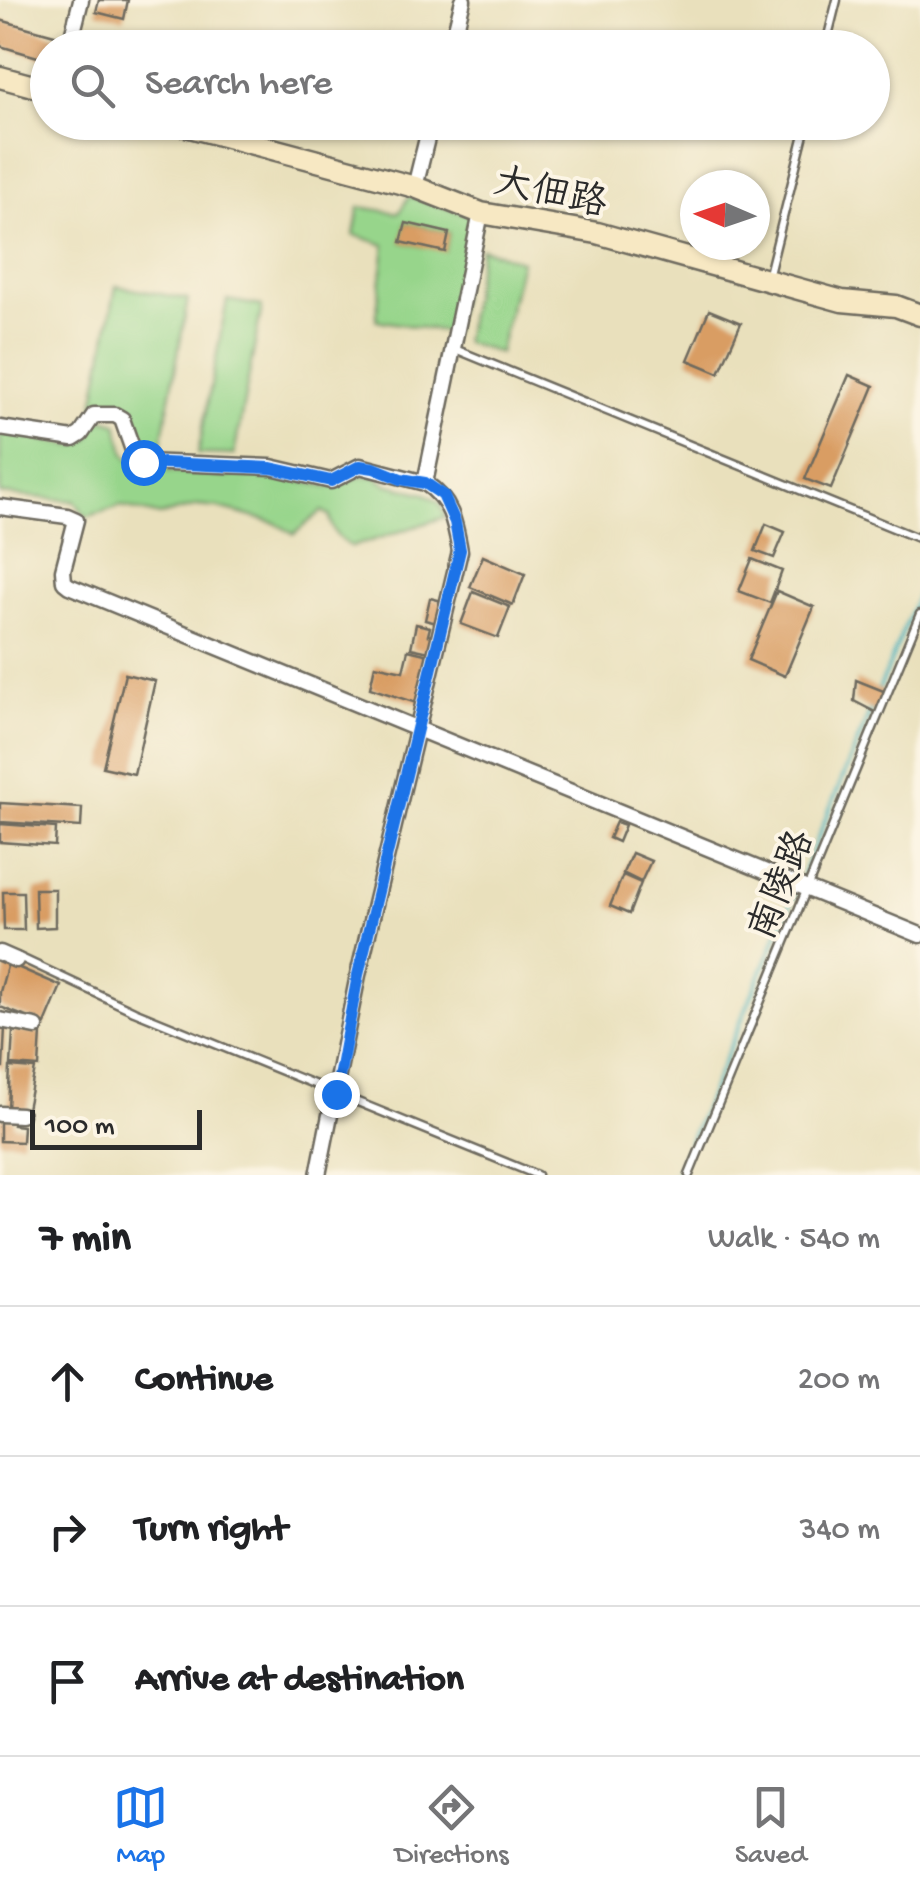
<!DOCTYPE html>
<html lang="en">
<head>
<meta charset="utf-8">
<style>
  :root { --surface:#fff; --page:#f2f2f2; --text:#202124; --muted:#757577; --line:#e0e0e0; --accent:#1a73e8 }
  body { margin:0; font-family:"Gochi Hand","LXGW WenKai TC",sans-serif; background:var(--page); color:var(--text) }
  .compass { position:absolute; left:680px; top:170px; width:90px; height:90px; border-radius:50%; background:var(--surface); box-shadow:0 2px 8px #0004; rotate:272deg }
  .scale { position:absolute; left:30px; bottom:25px; width:172px; box-sizing:border-box; padding-left:10px; border:5px solid #2b2b2b; border-top:0; font-size:28px; line-height:35px; white-space:nowrap; color:#2b2b2b; -webkit-text-stroke:8px #fcf5e5; paint-order:stroke }
  .stop { position:absolute; width:30px; height:30px; margin:-22px; border:8px solid #1a73e8; border-radius:50%; background:#fff }
  .stop.end { background:#1a73e8; border-color:#fff; box-shadow:0 2px 10px #0008 }
  .list { margin:0; padding:0; list-style:none }
  h2 { display:flex; justify-content:space-between; align-items:center; height:130px; margin:0; padding:0 40px; font-size:42px }
  h2 small { font-size:32px; font-weight:400; color:var(--muted) }
  .list li { display:grid; grid-template-columns:65px 1fr auto; gap:30px; align-items:center; box-sizing:border-box; height:150px; padding:0 40px; border-top:2px solid var(--line) }
  .list b { display:block; font-size:38px; white-space:nowrap }
  .list em { font-size:32px; font-style:normal; color:var(--muted) }
  .icon { flex:none; width:55px; height:55px; fill:none; stroke:currentColor; stroke-width:2; stroke-linecap:round; stroke-linejoin:round }
  .map { position:relative; flex:none; width:920px; height:1175px; overflow:hidden }
  .search { position:absolute; background:var(--surface); box-shadow:0 2px 8px #0004; left:30px; right:30px; top:30px; height:110px; display:flex; align-items:center; gap:25px; box-sizing:border-box; padding:0 35px; border-radius:55px; color:var(--muted); font-size:38px }
  .sheet { height:580px; background:var(--surface) }
  nav { display:flex; justify-content:space-around; align-items:center; box-sizing:border-box; height:140px; border-top:2px solid var(--line); background:var(--surface); font-size:28px; color:var(--muted) }
  nav a { display:grid; justify-items:center; gap:5px }
  nav .on { color:var(--accent) }
  .map>svg:first-child { display:block }
  .green { fill:#97d58b; stroke:#61805b; stroke-width:2.5; fill-rule:evenodd }
  .lines { fill:none; stroke-linecap:round; stroke-linejoin:round }
  .stream { stroke:#45b4bd; stroke-width:4 }
  .building { fill:#d99d64 }
  .lane-casing { stroke:#6e6a5e; stroke-width:11 }
  .street-casing { stroke:#6e6a5e; stroke-width:19 }
  .secondary-casing { stroke:#6e6a5e; stroke-width:25 }
  .lane { stroke:#fff; stroke-width:6 }
  .street { stroke:#fff; stroke-width:14 }
  .secondary { stroke:#f7e8c3; stroke-width:20 }
  .route { stroke:#1a73e8; stroke-width:12 }
  .labels { text-anchor:middle; stroke-width:8; stroke-linejoin:round; paint-order:stroke }
  .street-label { font-size:38px; fill:#2b2b2b; stroke:#fcf5e5 }
</style>
</head>
<body>
<div class="map">
<svg width="920" height="1175" viewBox="0 0 920 1175">
  <rect width="100%" height="100%" fill="#fcf5e5"/>
  <filter id="ink" filterUnits="userSpaceOnUse"><feTurbulence type="fractalNoise" baseFrequency=".01" numOctaves="2"/><feDisplacementMap in="SourceGraphic" scale="20" xChannelSelector="R" yChannelSelector="G"/><feConvolveMatrix kernelMatrix="1 2 1 2 8 2 1 2 1" color-interpolation-filters="sRGB"/></filter>
  <filter id="wash" filterUnits="userSpaceOnUse"><feTurbulence type="fractalNoise" baseFrequency=".0048" numOctaves="4" result="noise"/><feDisplacementMap in="SourceGraphic" scale="40" xChannelSelector="R" yChannelSelector="G"/><feGaussianBlur stdDeviation="2.25" result="paint"/><feColorMatrix in="noise" values="0 0 0 0 0 0 0 0 0 0 0 0 0 0 0 0 0 1.4 0 .05"/><feComposite in="paint" operator="in"/></filter>
  <g filter="url(#wash)">
    <rect width="100%" height="100%" fill="#e9e0bc"/>
    <g class="green">
      <path d="M 409,196 L 476,217 L 453,333 L 376,320 L 385,245 L 354,235 L 359,207 L 399,213 ZM 406,223 L 449,233 L 445,251 L 402,242 Z"/>
      <path d="M 481,248 L 521,261 L 499,353 L 464,342 Z"/>
      <path d="M 116,286 L 188,299 L 160,453 L 145,451 L 138,445 L 137,425 L 131,411 L 94,405 Z"/>
      <path d="M 227,300 L 262,306 L 234,455 L 198,454 Z"/>
      <path d="M 103,419 L 117,423 L 125,454 L 137,467 L 226,477 L 247,472 L 332,487 L 358,477 L 374,476 L 386,484 L 426,494 L 440,503 L 445,517 L 352,547 C 338,539 331,532 330,516 L 322,511 L 294,534 L 275,523 L 219,508 L 197,506 L 160,516 L 120,506 L 86,517 L 75,501 L 0,494 L 0,432 L 75,446 L 90,438 L 93,426 Z"/>
    </g>
    <g class="lines">
      <g class="stream">
        <path d="M 878,692 L 920,590"/>
        <path d="M 803,874 L 873,705"/>
        <path d="M 676,1175 L 795,893"/>
      </g>
    </g>
    <g id="blocks">
      <g class="building">
        <path d="M 99,0 L 128,0 L 124,19 L 96,12 Z"/>
        <path d="M 0,20 L 58,36 L 55,48 L 48,48 L 48,60 L 0,46 Z"/>
        <path d="M 114,35 L 155,46 L 154,48 L 110,48 Z"/>
        <path d="M 406,223 L 449,233 L 445,252 L 401,242 Z"/>
        <path d="M 709,310 L 741,323 L 719,373 L 688,360 Z"/>
        <path d="M 849,375 L 874,386 L 831,489 L 805,479 Z"/>
        <path d="M 766,524 L 785,532 L 774,558 L 755,551 Z"/>
        <path d="M 483,556 L 525,574 L 513,605 L 470,587 Z"/>
        <path d="M 752,559 L 782,571 L 770,603 L 739,591 Z"/>
        <path d="M 777,591 L 814,607 L 785,676 L 748,660 Z"/>
        <path d="M 473,592 L 510,607 L 498,638 L 461,624 Z"/>
        <path d="M 430,598 L 446,602 L 441,624 L 425,620 Z"/>
        <path d="M 416,624 L 430,627 L 428,635 L 437,637 L 434,653 L 411,648 Z"/>
        <path d="M 408,650 L 433,656 L 422,705 L 370,688 L 375,665 L 403,671 Z"/>
        <path d="M 125,674 L 155,681 L 134,774 L 103,767 Z"/>
        <path d="M 856,680 L 886,692 L 877,713 L 854,701 Z"/>
        <path d="M 0,803 L 82,808 L 81,827 L 0,822 Z"/>
        <path d="M 616,822 L 625,825 L 618,842 L 609,838 Z"/>
        <path d="M 0,824 L 56,828 L 55,846 L 0,842 Z"/>
        <path d="M 632,853 L 651,861 L 641,882 L 623,873 Z"/>
        <path d="M 623,875 L 641,883 L 629,914 L 610,906 Z"/>
        <path d="M 35,889 L 55,889 L 55,927 L 36,928 Z"/>
        <path d="M 3,892 L 23,892 L 24,930 L 4,930 Z"/>
        <path d="M 8,963 L 61,986 L 45,1024 L 0,1007 L 0,992 Z"/>
        <path d="M 0,1026 L 5,1027 L 3,1068 L 0,1068 Z"/>
        <path d="M 13,1031 L 41,1033 L 39,1067 L 11,1065 Z"/>
        <path d="M 10,1067 L 35,1069 L 27,1109 L 8,1109 Z"/>
        <path d="M 0,1118 L 14,1118 L 13,1125 L 23,1126 L 22,1142 L 0,1141 Z"/>
      </g>
    </g>
  </g>
  <g filter="url(#ink)">
    <use href="#blocks" fill-opacity="0" stroke="#6e6a5e" stroke-width="2.5"/>
    <g class="lines">
      <g class="lane-casing">
        <g id="lane">
          <path d="M 825,48 L 837,0"/>
          <path d="M 769,274 L 807,122"/>
          <path d="M 455,349 L 920,539"/>
          <path d="M 19,957 L 134,1011 L 537,1175"/>
          <path d="M 689,1175 L 920,614"/>
        </g>
      </g>
      <g class="street-casing">
        <g id="street">
          <path d="M 69,48 L 81,0"/>
          <path d="M 451,48 L 463,0"/>
          <path d="M 415,187 L 431,122"/>
          <path d="M 0,428 L 73,439 L 81,434 L 94,415 L 115,415 L 122,419 L 135,456 L 143,462 L 271,467 L 331,481 L 360,466 L 425,483"/>
          <path d="M 0,507 L 67,516 L 76,520 L 63,570 L 64,582 L 69,586 L 920,935"/>
          <path d="M 0,953 L 16,960"/>
          <path d="M 0,1020 L 36,1027"/>
          <path d="M 0,1114 L 21,1115"/>
          <path d="M 318,1175 L 358,975 L 460,551 C 455,522 451,500 425,483 L 481,213"/>
        </g>
      </g>
      <g class="secondary-casing">
        <g id="secondary">
          <path d="M 0,77 L 48,90"/>
          <path d="M 171,122 L 415,187 L 481,213 L 597,233 L 842,301 L 896,306 L 920,315"/>
        </g>
      </g>
      <use href="#lane" class="lane"/>
      <use href="#street" class="street"/>
      <use href="#secondary" class="secondary"/>
    </g>
  </g>
  <g class="lines" filter="url(#ink)">
    <path class="route" d="M 143,462 L 271,468 L 331,481 L 360,466 L 374,468 L 401,479 L 425,483 L 443,495 L 455,522 L 460,550 L 358,975 L 336,1094"/>
  </g>
  <g class="labels">
    <g class="street-label">
      <text transform="translate(551 190) rotate(12)" y="13">大佃路</text>
      <text transform="translate(779 884) rotate(-68)" y="13">南陵路</text>
    </g>
  </g>
</svg>
<svg class="compass" viewBox="-18 -18 36 36"><path d="M0-13l5 13h-10z" fill="#e53935"/><path d="M0 13l5-13h-10z" fill="#757577"/></svg>
<div class="scale">100 m</div>
<div class="stop" style="left:143px;top:462px"></div>
<div class="stop end" style="left:336px;top:1094px"></div>
<div class="search"><svg class="icon" aria-label="search" viewBox="0 0 24 24"><circle cx="10" cy="10" r="6"/><path d="M15 15l6 6"/></svg>Search here</div>
</div>
<section class="sheet">
<h2>7 min<small>Walk · 540 m</small></h2>
<ul class="list">
<li><svg class="icon" aria-label="ahead" viewBox="0 0 24 24"><path d="M12 20V5M6 11l6-6 6 6"/></svg><div><b>Continue</b></div><em>200 m</em></li>
<li><svg class="icon" aria-label="right" viewBox="0 0 24 24"><path d="M7 20v-9h11M14 6l5 5-5 5"/></svg><div><b>Turn right</b></div><em>340 m</em></li>
<li><svg class="icon" aria-label="arrive" viewBox="0 0 24 24"><path d="M6 21V4h12l-3 4 3 4H6"/></svg><div><b>Arrive at destination</b></div></li>
</ul>
</section>
<nav>
<a class="on"><svg class="icon" aria-label="map" viewBox="0 0 24 24"><path d="M3 6l6-2 6 2 6-2v14l-6 2-6-2-6 2zM9 4v14M15 6v14"/></svg>Map</a>
<a><svg class="icon" aria-label="directions" viewBox="0 0 24 24"><path d="M12 3l9 9-9 9-9-9zM9 14v-3h6M13 9l2 2-2 2"/></svg>Directions</a>
<a><svg class="icon" aria-label="saved" viewBox="0 0 24 24"><path d="M7 4h10v16l-5-4-5 4z"/></svg>Saved</a>
</nav>
</body>
</html>
